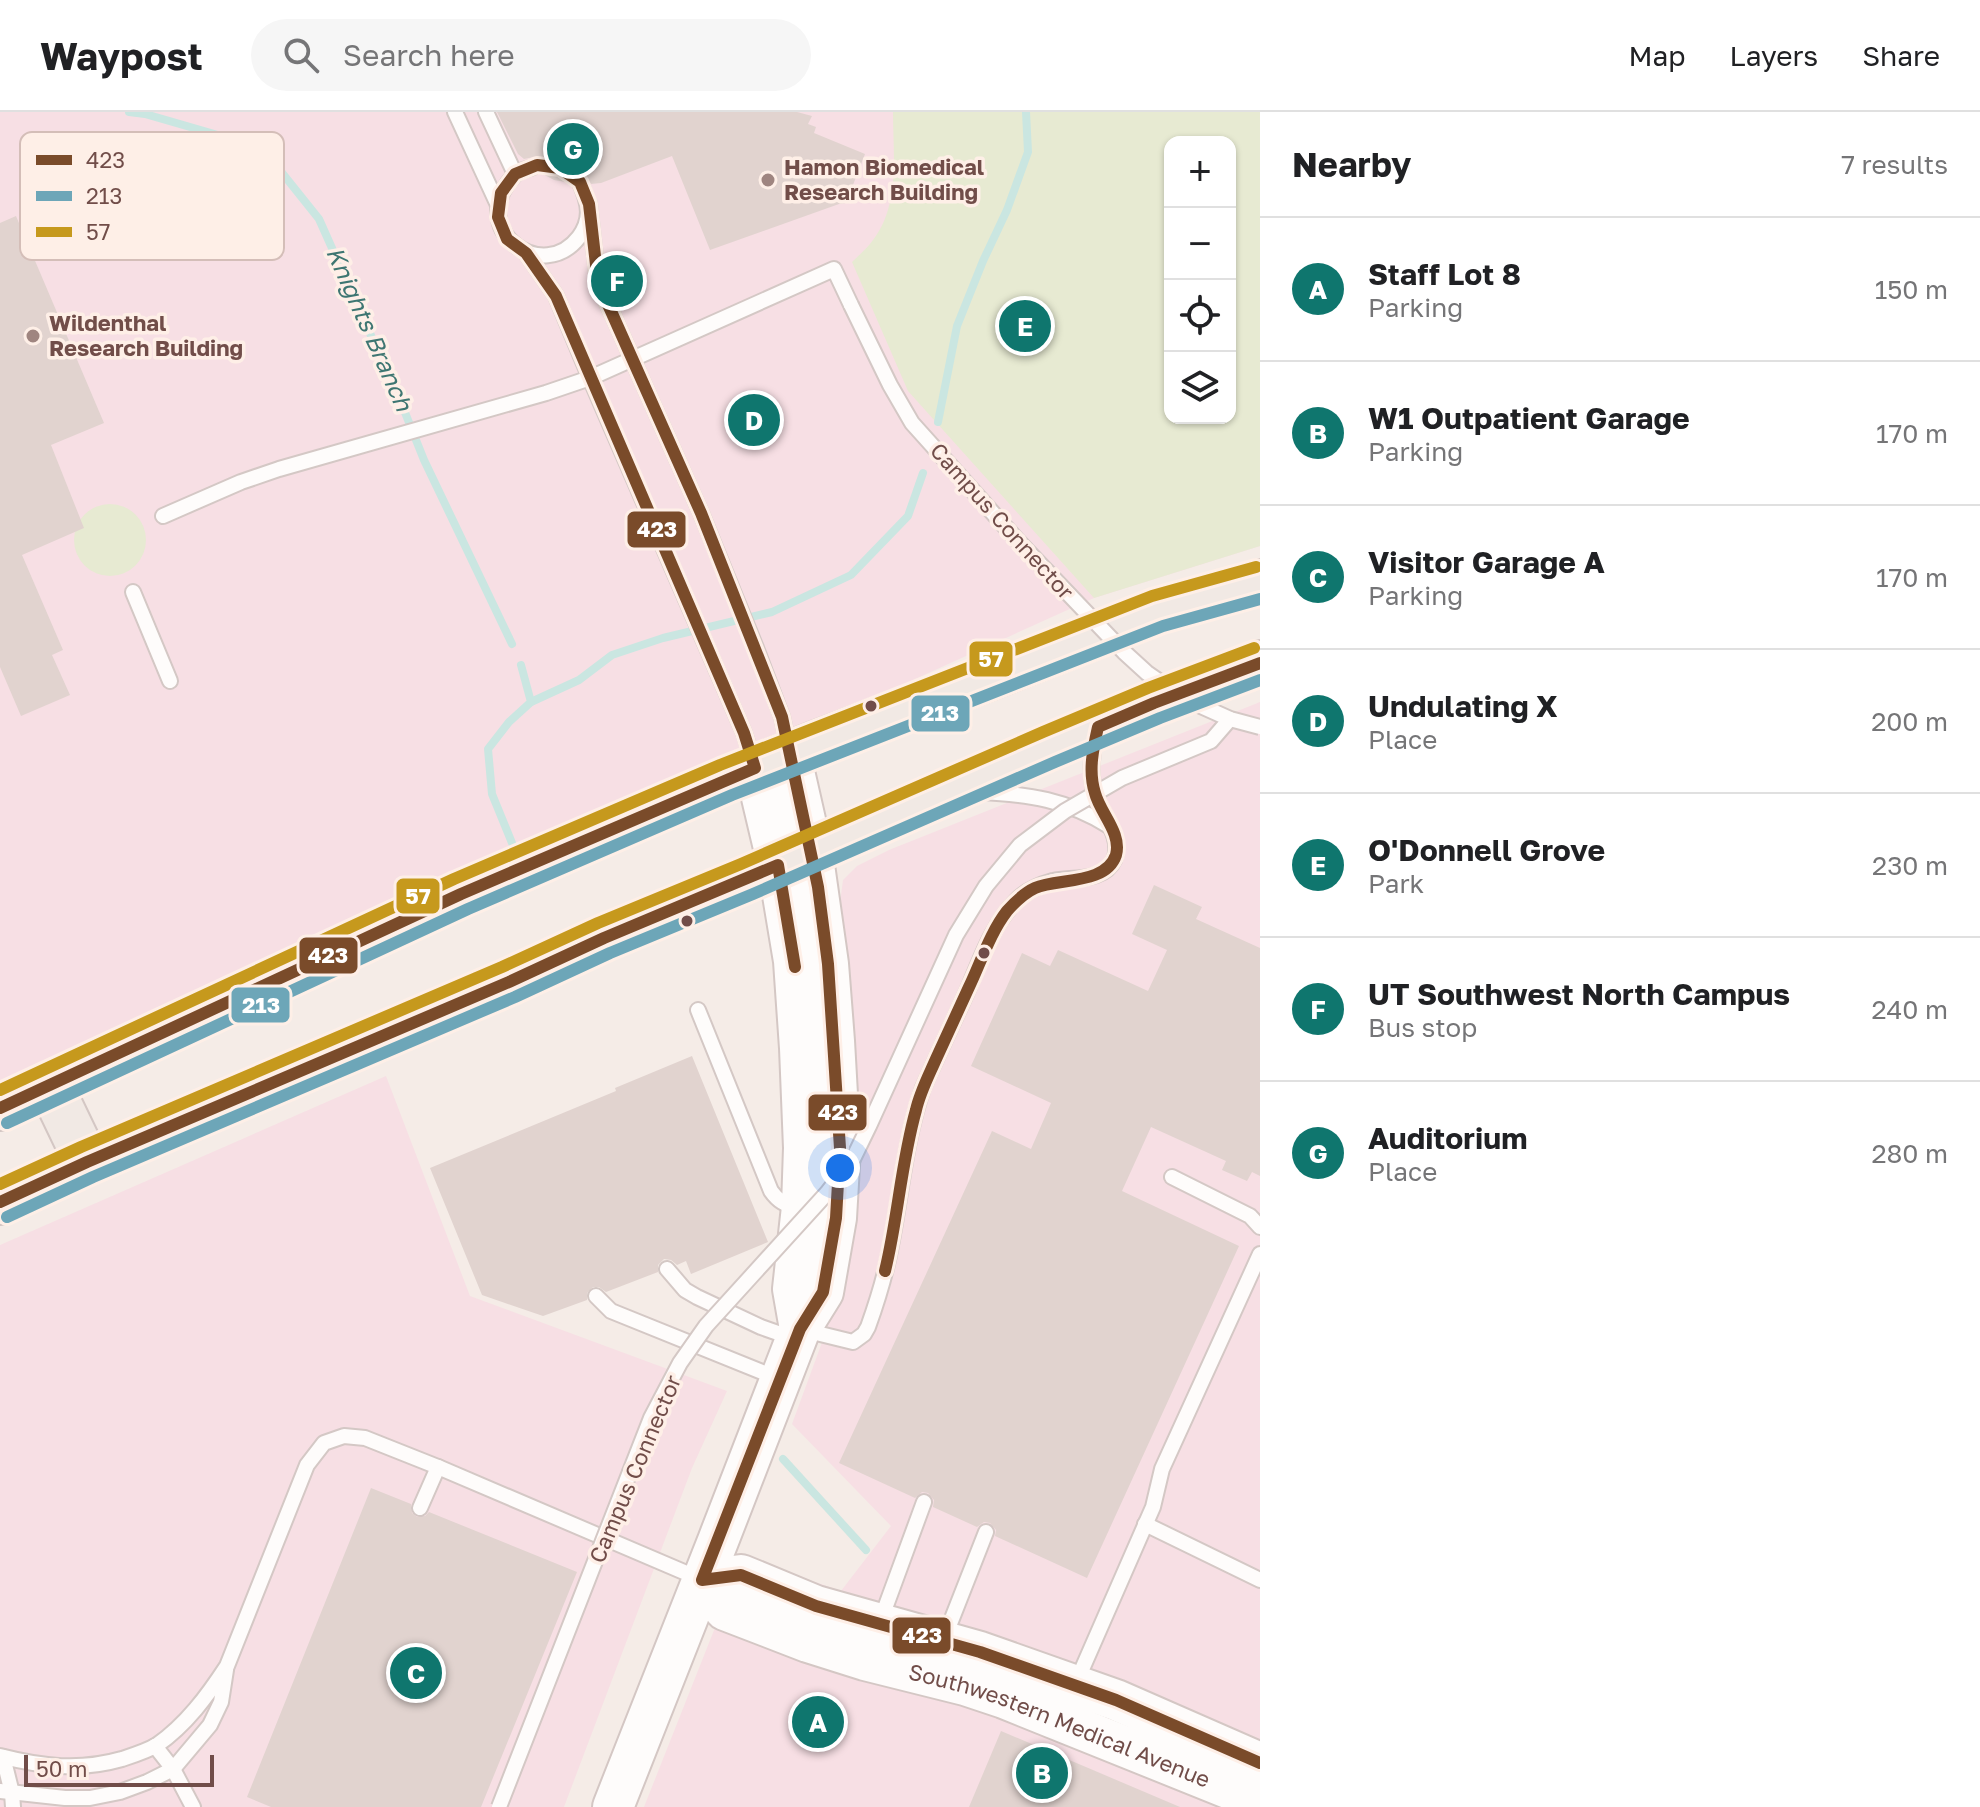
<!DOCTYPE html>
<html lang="en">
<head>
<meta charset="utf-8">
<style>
  :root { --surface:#fff; --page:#f6f6f6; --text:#202124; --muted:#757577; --line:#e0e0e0; --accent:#0f766e }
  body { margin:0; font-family:"Golos Text",sans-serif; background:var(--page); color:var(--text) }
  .controls { position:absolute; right:24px; top:24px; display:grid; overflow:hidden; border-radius:16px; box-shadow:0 2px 6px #0004 }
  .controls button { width:72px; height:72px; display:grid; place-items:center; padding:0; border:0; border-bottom:2px solid var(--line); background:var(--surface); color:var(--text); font:40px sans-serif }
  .scale { position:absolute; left:24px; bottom:20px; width:190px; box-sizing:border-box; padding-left:8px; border:4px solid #714d49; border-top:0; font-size:22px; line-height:28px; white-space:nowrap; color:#714d49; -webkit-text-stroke:6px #feefe7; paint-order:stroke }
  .you { position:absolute; left:840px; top:1056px; width:28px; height:28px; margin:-20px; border:6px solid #fff; border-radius:50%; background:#1a73e8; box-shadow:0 0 0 12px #1a73e833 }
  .badge { display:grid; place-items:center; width:52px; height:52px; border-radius:50%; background:var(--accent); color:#fff; font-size:26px; font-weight:700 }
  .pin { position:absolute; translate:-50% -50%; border:4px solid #fff; box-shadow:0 2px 8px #0006 }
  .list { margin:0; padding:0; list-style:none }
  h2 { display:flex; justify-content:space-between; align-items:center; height:104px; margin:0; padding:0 32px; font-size:34px }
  h2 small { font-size:26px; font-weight:400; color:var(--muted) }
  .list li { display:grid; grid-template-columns:52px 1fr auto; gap:24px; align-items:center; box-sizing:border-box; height:144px; padding:0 32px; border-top:2px solid var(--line) }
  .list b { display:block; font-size:30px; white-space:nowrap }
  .list p { margin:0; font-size:26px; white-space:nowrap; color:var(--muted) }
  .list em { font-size:26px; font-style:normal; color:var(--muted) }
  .icon { flex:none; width:44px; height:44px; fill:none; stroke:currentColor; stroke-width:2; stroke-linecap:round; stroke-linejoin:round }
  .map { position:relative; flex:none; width:1260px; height:1695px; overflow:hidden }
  header { display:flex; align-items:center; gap:48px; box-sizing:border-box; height:112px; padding:0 40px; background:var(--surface); border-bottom:2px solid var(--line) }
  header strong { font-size:38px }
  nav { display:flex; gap:44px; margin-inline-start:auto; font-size:28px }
  .search { width:560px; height:72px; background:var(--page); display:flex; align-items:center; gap:20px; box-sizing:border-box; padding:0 28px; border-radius:44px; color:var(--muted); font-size:30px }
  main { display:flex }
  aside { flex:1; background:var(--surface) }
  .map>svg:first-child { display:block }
  .medical { fill:#f7dfe4; fill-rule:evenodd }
  .green { fill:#e7ead2; fill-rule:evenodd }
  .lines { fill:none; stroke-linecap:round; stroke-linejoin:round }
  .stream { stroke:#cae6e1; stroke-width:8 }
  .building { fill:#e1d3cf }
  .lane-casing { stroke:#d4c8c5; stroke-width:18 }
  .secondary-casing { stroke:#d4c7c4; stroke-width:44 }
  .primary-casing { stroke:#d4c7c4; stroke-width:48 }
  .lane { stroke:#fefcfb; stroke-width:14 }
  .secondary { stroke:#fefcfb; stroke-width:40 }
  .primary { stroke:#f1e9e4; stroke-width:44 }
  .lane-bridge-casing { stroke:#d4c8c5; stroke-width:18; stroke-linecap:butt }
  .lane-bridge { stroke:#fefcfb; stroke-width:14 }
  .bus-1-casing { stroke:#feefe7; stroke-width:18 }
  .bus-2-casing { stroke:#feefe7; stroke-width:18 }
  .bus-3-casing { stroke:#feefe7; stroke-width:18 }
  .bus-1 { stroke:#7a4b2a; stroke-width:12 }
  .bus-2 { stroke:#6da6b8; stroke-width:12 }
  .bus-3 { stroke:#c6991d; stroke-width:12 }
  .poi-dot { fill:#9f8580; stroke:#feefe7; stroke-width:3 }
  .bus-dot { fill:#714d49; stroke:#feefe7; stroke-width:3 }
  .labels { text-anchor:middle; stroke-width:7; stroke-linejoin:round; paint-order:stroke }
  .poi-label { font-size:22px; font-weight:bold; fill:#714d49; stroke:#feefe7; text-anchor:start }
  .street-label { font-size:22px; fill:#714d49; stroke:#feefe7 }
  .water-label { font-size:24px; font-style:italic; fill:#3e7672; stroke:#feefe7 }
  .key { fill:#feefe7; stroke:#d4beb8; stroke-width:2 }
  .key-label { font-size:22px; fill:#714d49 }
  .line-badge { stroke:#feefe7; stroke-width:3 }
  .badge-label { font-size:22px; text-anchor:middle; font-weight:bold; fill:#fff }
</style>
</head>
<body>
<header>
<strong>Waypost</strong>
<div class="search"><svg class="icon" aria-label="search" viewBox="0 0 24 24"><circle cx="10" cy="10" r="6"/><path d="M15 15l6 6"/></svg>Search here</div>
<nav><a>Map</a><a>Layers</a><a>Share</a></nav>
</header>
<main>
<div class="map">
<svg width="1260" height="1695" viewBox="0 0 1260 1695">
  <rect width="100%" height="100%" fill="#f5ece7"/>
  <g class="medical">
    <path d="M 0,0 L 1260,0 L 1260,434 L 1094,486 L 0,981 ZM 1170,30 L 1230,30 L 1230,306 L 1170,306 Z"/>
    <path d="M 1260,590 L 1260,1695 L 644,1695 L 743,1445 L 841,1479 L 891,1414 L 792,1312 L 835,1195 L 856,977 L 840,791 L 843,768 L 857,754 L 889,738 Z"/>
    <path d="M 386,964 L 470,1184 L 727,1279 L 692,1356 L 564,1695 L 0,1695 L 0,1133 Z"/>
  </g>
  <g class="green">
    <path d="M 893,0 L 1260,0 L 1260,434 L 1094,486 L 908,279 L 852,150 C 858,144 864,139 870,132 C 901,95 893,45 893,0 ZM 1230,30 L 1230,306 L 1170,306 L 1170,30 Z"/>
    <circle cx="110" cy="428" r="36"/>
  </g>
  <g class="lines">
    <g class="stream">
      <path d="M 129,0 L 145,2 L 235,28 L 279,57 L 319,107 L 402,293 L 424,348 L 512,532"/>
      <path d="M 938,310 L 957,214 L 983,149 L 1007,98 L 1028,40 L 1026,0"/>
      <path d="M 531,590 L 579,568 L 612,543 L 663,526 L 772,500 L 851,463 L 908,404 L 923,361"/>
      <path d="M 512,731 L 492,682 L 488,637 L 509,610 L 531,590 L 521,553"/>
      <path d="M 783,1347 L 866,1438"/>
    </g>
  </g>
  <g class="building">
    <path d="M 497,0 L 797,0 L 812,4 L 808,12 L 816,15 L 814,21 L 865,42 L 846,91 L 839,92 L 710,138 L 672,44 L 601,71 L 591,72 L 588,66 L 582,63 L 574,66 L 571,71 L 554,68 L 541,61 L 543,52 L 539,47 L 534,45 L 524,47 L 518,42 Z"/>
    <path d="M 16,104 L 104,311 L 51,333 L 84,416 L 22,443 L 63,538 L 52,543 L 70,583 L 21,604 L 0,555 L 0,111 Z"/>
    <path d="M 1154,773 L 1202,795 L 1196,807 L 1260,836 L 1260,1064 L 1252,1060 L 1247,1069 L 1222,1058 L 1226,1049 L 1151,1015 L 1122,1079 L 1239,1134 L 1087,1466 L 995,1424 L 996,1418 L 990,1411 L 984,1410 L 977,1415 L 933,1395 L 934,1388 L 928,1381 L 922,1380 L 915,1386 L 839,1351 L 992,1019 L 1031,1037 L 1051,991 L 971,954 L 1022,841 L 1050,854 L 1058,838 L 1148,879 L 1167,838 L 1132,822 Z"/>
    <path d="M 692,944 L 768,1130 L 691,1162 L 686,1149 L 677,1153 L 671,1148 L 664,1147 L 658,1153 L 658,1160 L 606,1180 L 599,1175 L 593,1175 L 587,1181 L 587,1188 L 543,1204 L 482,1183 L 430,1056 L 616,979 L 615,976 Z"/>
    <path d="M 371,1376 L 411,1392 L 412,1401 L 417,1405 L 425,1404 L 429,1400 L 577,1460 L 481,1695 L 271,1695 L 247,1685 Z"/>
    <path d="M 1001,1619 L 1180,1695 L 969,1695 Z"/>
  </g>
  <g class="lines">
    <g class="lane-casing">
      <g id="lane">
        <path d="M 455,0 L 498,93"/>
        <path d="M 486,0 L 515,62"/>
        <path d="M 533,55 C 528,57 520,58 516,62 C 514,63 509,70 508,71 C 472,120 543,172 579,125 C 592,107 589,92 581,73"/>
        <path d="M 589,92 L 598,170 L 701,401 L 756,536 L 782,605 L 789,637"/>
        <path d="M 526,141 L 556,184 L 590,266 L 744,621 L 754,651"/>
        <path d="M 163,404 L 241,370 L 279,357 L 546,281 L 590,266 L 834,157 L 851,193"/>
        <path d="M 133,480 L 170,569"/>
        <path d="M 980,680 C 1029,682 1067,688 1109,714"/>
        <path d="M 698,898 L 771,1079 C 778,1089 785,1093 797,1095"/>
        <path d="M 1172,1065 L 1250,1104 L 1260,1115"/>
        <path d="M 667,1157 L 685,1178 L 697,1185 L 761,1215 L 795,1227"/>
        <path d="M 596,1184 L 611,1199 L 777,1266"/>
        <path d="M 804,1218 L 853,1230 L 864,1222 L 868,1215 C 877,1190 885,1164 890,1138 C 901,1084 905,1028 923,976 C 938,942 954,909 969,875 C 981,846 993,812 1016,789 C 1026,778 1039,773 1053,769 C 1073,765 1104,770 1114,748 C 1124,724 1099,701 1094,679 C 1090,660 1091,643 1096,624"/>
        <path d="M 420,1396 L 438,1355"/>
        <path d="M 1145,1412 L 1260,1468"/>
        <path d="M 880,1510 L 924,1390"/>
        <path d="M 944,1527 L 986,1420"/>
        <path d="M 1076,1571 L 1153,1395 L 1162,1357 L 1260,1142"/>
        <path d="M 155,1634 L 173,1657 L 193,1695"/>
        <path d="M 0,1644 C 43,1655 80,1659 122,1647 C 134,1643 147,1639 157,1633 C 186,1613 208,1583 227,1554 L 307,1353 L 324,1331 L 344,1324 L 365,1326 L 438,1355 L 698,1466"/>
        <path d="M 3,1645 L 12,1681 L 13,1695"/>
        <path d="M 0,1679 L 65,1686 L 90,1686 L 120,1680 L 147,1670 L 173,1657 L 210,1613 L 221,1590 L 226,1558"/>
      </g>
    </g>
    <g class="secondary-casing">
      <g id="secondary">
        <path d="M 755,656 L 778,753 L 794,849 L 800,936 L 804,1036 L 802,1095 L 793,1177 L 800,1217"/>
        <path id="s1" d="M 702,1468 L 725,1498 L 808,1530 L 865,1548 L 965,1573 L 1004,1586 L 1260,1689"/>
        <path d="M 702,1468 L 741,1463 L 816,1494 L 980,1540 L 1116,1588 L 1260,1651"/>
        <path d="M 613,1695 L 718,1429 L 800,1217 L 823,1180 L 836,1106 L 840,1036 L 834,929 L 828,852 L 812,739 L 790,642"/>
      </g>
    </g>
    <g class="primary-casing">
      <g id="primary">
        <path d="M 50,973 L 87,1050"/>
        <path d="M 0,996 L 461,782 L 726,668 L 812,633 L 991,565 L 1158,499 L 1260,470"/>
        <path d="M 0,1090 L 87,1050 L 509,870 L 604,826 L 747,767 L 1049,635 L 1154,591 L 1260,551"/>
      </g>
    </g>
    <use href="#lane" class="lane"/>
    <use href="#secondary" class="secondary"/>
    <use href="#primary" class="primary"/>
    <g class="lane-bridge-casing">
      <g id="lane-bridge">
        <path d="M 851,193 L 890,273 L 912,311 L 1018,429 L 1124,540 L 1147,561 L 1173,579 L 1201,594 L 1230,607 L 1260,615"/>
        <path d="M 499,1695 L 651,1306 L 680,1251 L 706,1214 L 827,1081 L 852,1049 L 869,1014 L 956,823 L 986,774 L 1020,733 L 1065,699 L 1122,666 L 1211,629 L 1230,607"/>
      </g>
    </g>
    <use href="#lane-bridge" class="lane-bridge"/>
    <g class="bus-1-casing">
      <g id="bus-1">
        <path d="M 0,996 L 461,782 L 755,656 L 744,621 L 556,184 L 526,141 L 507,127 L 498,105 L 501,81 L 515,62 L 537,53 L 560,56 L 580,70 L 589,92 L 598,170 L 701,401 L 782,605 L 818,775 L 828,852 L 840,1036 L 836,1106 L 823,1180 L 800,1217 L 702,1468 L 741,1463 L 816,1494 L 980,1540 L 1116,1588 L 1260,1651"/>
        <path d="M 0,1090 L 87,1050 L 509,870 L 604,826 L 778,753 L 795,855"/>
        <path d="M 885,1159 C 898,1106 901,1051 916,998 C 920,980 929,963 936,947 C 947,923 958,899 969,875 C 981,850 990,821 1007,799 C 1015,790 1024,781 1035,776 C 1058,766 1106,773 1116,743 C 1122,721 1100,701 1095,681 C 1088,659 1093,637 1098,615 L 1154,591 L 1260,551"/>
      </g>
    </g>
    <g class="bus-2-casing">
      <g id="bus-2">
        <path d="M 7,1011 L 468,797 L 732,683 L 1163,514 L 1260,487"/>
        <path d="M 7,1105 L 93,1065 L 515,885 L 610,841 L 753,782 L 1055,650 L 1160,606 L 1260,568"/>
      </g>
    </g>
    <g class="bus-3-casing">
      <g id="bus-3">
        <path d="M 0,978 L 454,767 L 720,653 L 1152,484 L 1256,455"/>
        <path d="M 0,1072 L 81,1035 L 502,855 L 598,811 L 741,752 L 1043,620 L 1148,576 L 1254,536"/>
      </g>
    </g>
    <use href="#bus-1" class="bus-1"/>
    <use href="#bus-2" class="bus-2"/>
    <use href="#bus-3" class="bus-3"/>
  </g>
  <g class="poi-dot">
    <circle cx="768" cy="68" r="8"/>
    <circle cx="33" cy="224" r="8"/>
  </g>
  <g class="bus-dot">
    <circle cx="871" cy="594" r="7"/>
    <circle cx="687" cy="809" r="7"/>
    <circle cx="984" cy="841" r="7"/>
  </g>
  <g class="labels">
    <g class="poi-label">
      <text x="784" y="63">Hamon Biomedical<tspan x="784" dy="25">Research Building</tspan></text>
      <text x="49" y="219">Wildenthal<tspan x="49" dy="25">Research Building</tspan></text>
    </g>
    <g class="street-label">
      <text transform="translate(1002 409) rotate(48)" y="8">Campus Connector</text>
      <text transform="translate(635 1357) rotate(-67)" y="8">Campus Connector</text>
      <text dy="8" stroke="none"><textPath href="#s1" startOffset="392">Southwestern Medical Avenue</textPath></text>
    </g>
    <g class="water-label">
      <text transform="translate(369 217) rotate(66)" y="8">Knights Branch</text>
    </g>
  </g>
  <rect x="20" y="20" width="264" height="128" rx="12" class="key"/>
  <rect x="36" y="43" width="36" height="10" fill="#7a4b2a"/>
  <rect x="36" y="79" width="36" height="10" fill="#6da6b8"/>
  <rect x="36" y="115" width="36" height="10" fill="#c6991d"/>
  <g class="key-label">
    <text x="86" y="56">423</text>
    <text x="86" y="92">213</text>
    <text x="86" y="128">57</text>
  </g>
  <g class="line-badge">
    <rect x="626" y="398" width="61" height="39" rx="8" fill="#7a4b2a"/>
    <rect x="968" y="528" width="46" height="38" rx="8" fill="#c6991d"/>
    <rect x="910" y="582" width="61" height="39" rx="8" fill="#6da6b8"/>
    <rect x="395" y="765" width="46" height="38" rx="8" fill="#c6991d"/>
    <rect x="298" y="824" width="61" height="39" rx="8" fill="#7a4b2a"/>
    <rect x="230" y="874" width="61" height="38" rx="8" fill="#6da6b8"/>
    <rect x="807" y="981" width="61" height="39" rx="8" fill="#7a4b2a"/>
    <rect x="891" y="1504" width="61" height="39" rx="8" fill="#7a4b2a"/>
  </g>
  <g class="badge-label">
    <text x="657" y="425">423</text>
    <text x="991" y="555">57</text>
    <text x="940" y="609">213</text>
    <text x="418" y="792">57</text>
    <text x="328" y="851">423</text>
    <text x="261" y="901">213</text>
    <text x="838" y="1008">423</text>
    <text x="922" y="1531">423</text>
  </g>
</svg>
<div class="controls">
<button>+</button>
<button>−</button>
<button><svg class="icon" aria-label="locate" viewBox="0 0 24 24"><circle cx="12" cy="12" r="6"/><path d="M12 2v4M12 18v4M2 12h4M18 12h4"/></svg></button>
<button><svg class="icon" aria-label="layers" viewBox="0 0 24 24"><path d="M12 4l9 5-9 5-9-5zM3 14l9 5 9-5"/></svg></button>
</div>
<div class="scale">50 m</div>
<div class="you"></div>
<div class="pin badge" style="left:818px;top:1610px">A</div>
<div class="pin badge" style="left:1042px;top:1661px">B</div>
<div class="pin badge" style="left:416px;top:1561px">C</div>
<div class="pin badge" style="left:754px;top:308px">D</div>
<div class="pin badge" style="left:1025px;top:214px">E</div>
<div class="pin badge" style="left:617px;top:169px">F</div>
<div class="pin badge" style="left:573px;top:37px">G</div>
</div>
<aside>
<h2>Nearby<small>7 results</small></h2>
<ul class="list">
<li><span class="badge">A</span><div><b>Staff Lot 8</b><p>Parking</p></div><em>150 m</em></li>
<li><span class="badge">B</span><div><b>W1 Outpatient Garage</b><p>Parking</p></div><em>170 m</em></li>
<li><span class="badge">C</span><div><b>Visitor Garage A</b><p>Parking</p></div><em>170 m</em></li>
<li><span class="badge">D</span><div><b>Undulating X</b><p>Place</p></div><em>200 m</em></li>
<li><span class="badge">E</span><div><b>O'Donnell Grove</b><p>Park</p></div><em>230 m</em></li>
<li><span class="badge">F</span><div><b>UT Southwest North Campus</b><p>Bus stop</p></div><em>240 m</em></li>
<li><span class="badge">G</span><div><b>Auditorium</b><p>Place</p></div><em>280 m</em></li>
</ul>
</aside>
</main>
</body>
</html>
